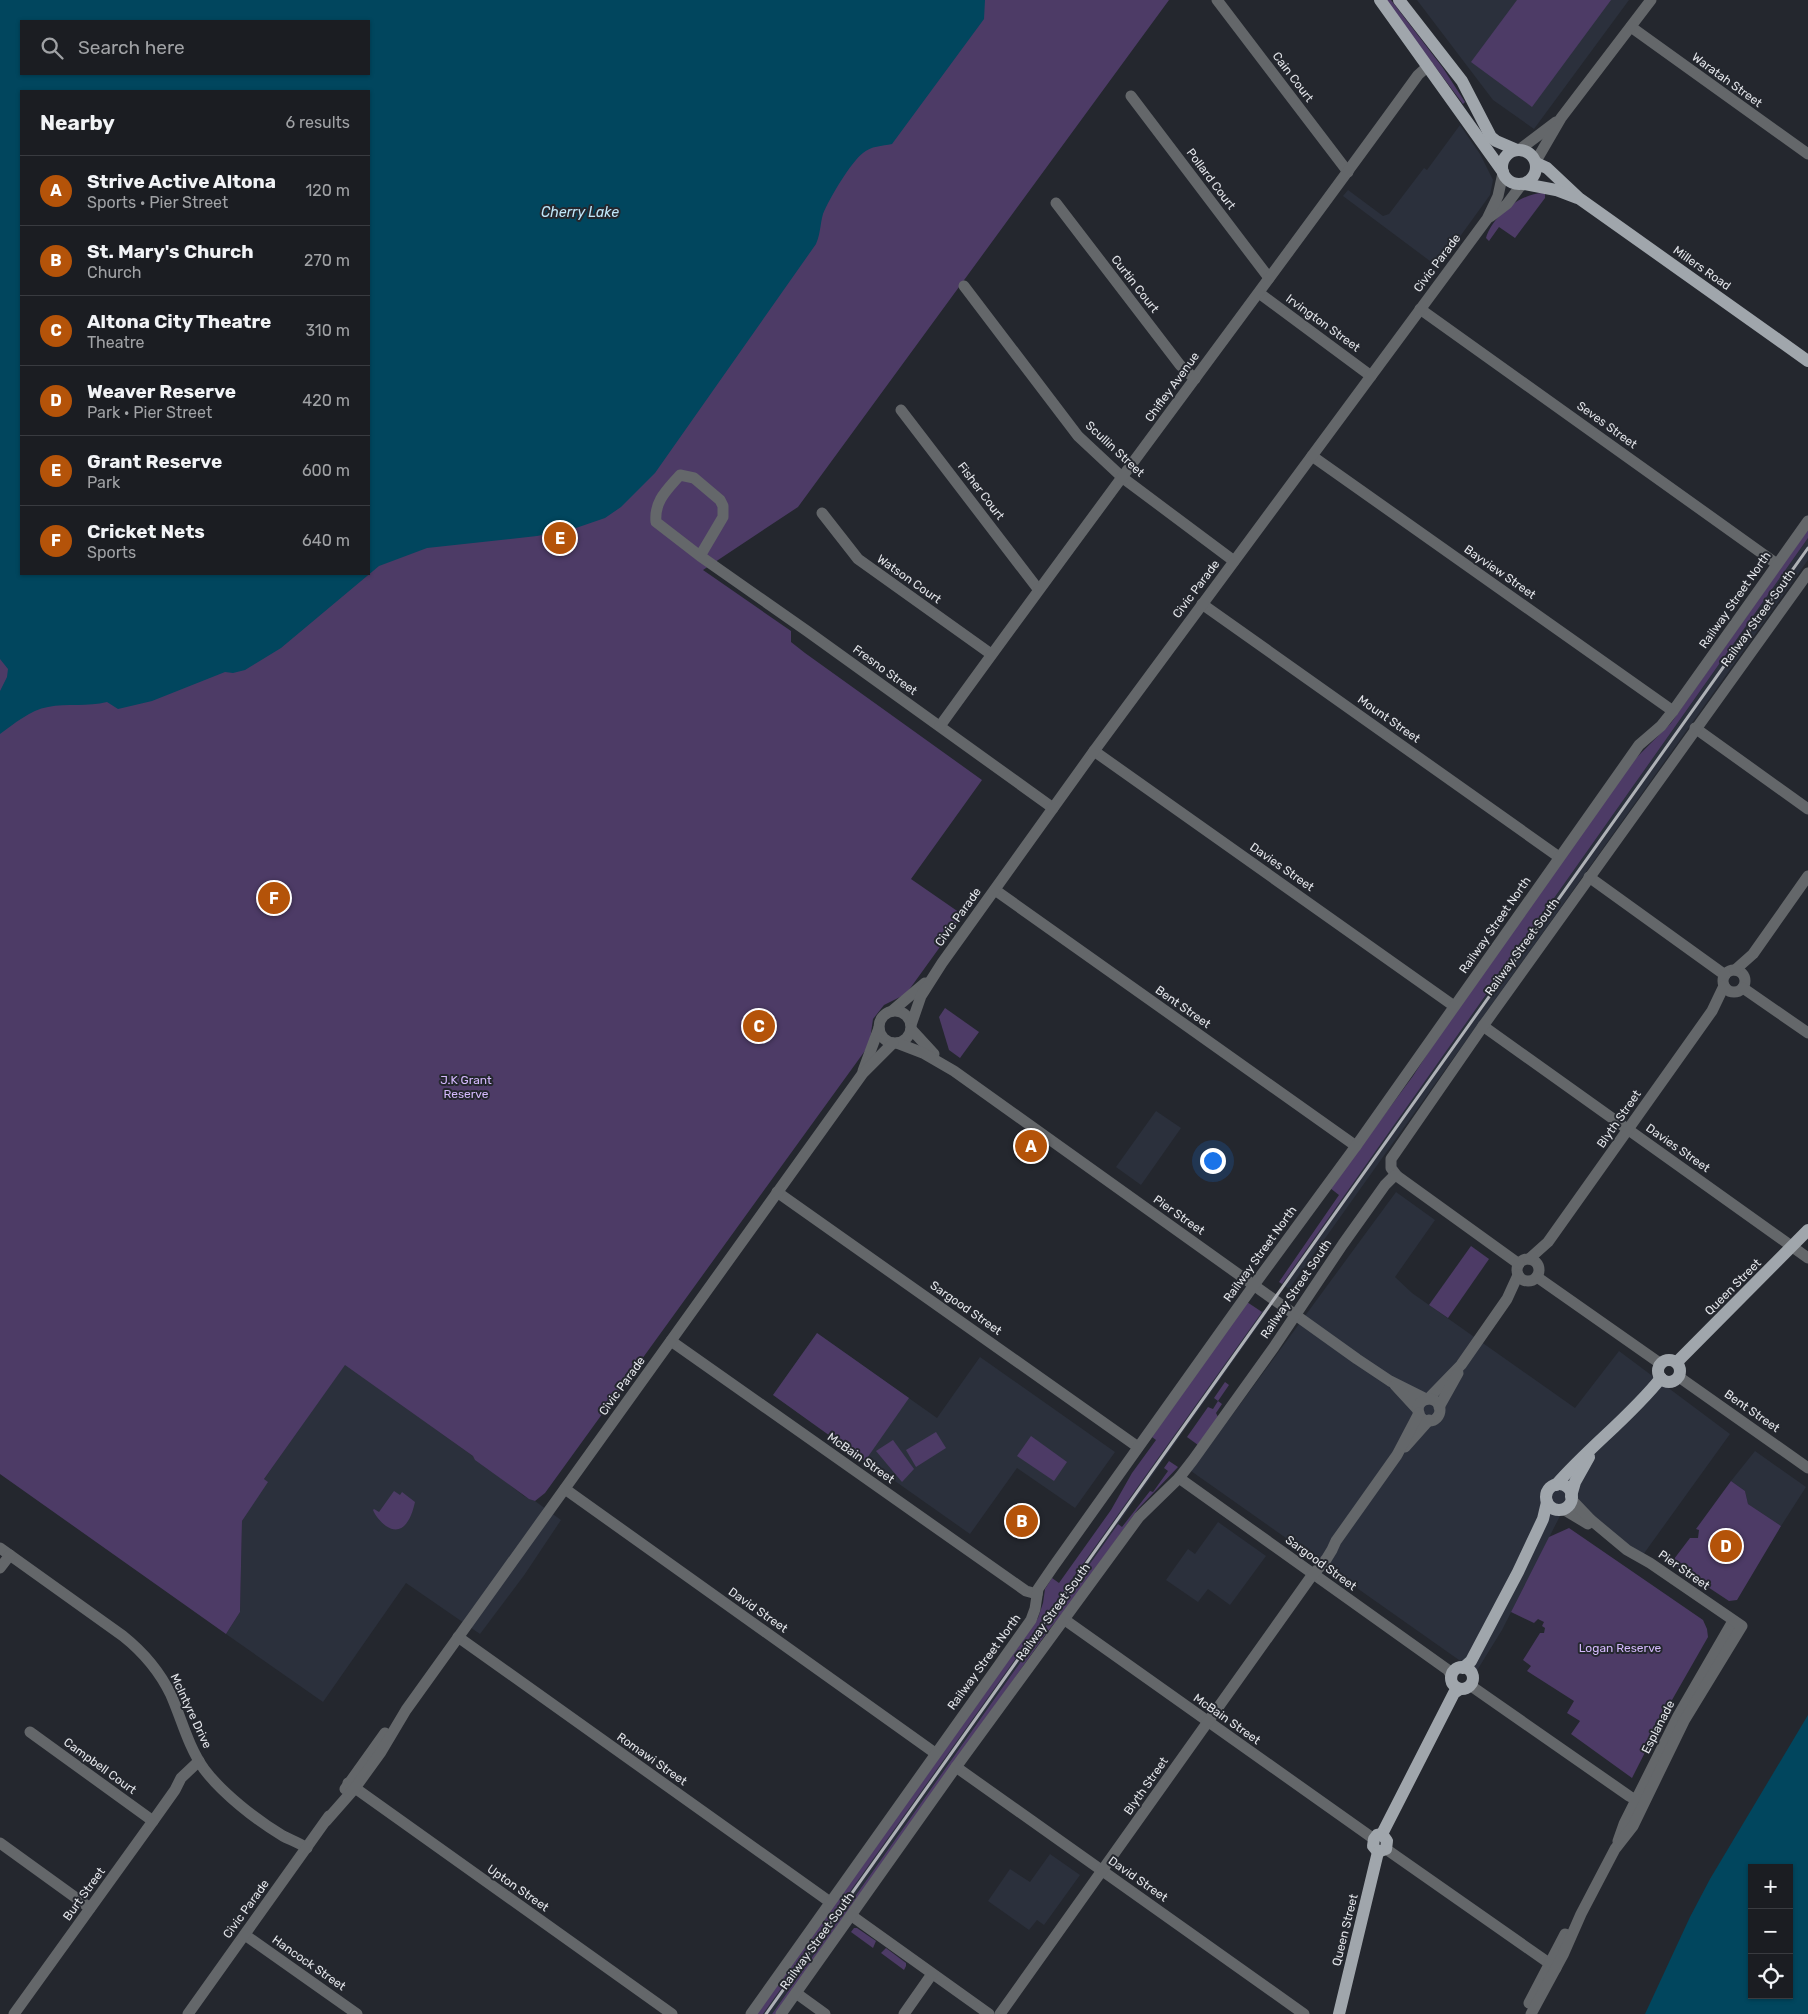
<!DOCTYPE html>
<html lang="en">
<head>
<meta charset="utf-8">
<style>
  :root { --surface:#1b1d22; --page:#24262a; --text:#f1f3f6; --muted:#a0a2a5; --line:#393b40; --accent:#b45309 }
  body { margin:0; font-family:Rubik,sans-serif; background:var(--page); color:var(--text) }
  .controls { position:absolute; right:15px; bottom:15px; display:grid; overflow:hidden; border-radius:0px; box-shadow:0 1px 4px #0004 }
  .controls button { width:45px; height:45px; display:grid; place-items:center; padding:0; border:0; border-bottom:1px solid var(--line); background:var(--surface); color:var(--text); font:25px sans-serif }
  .you { position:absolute; left:1212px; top:1160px; width:18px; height:18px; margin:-12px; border:4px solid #fff; border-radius:50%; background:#1a73e8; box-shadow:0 0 0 8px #1a73e833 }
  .badge { display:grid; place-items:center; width:32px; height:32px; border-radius:50%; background:var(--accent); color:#fff; font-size:16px; font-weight:700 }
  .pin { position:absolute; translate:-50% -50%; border:2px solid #fff; box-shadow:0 1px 5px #0006 }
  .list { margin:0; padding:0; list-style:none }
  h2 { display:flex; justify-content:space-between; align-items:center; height:65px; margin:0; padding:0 20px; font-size:21px }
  h2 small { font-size:16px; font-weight:400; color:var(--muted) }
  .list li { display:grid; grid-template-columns:32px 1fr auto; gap:15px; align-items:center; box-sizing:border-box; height:70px; padding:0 20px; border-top:1px solid var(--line) }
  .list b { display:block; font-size:19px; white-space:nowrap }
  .list p { margin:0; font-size:16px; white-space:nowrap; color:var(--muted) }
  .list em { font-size:16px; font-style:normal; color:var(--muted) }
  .icon { flex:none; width:28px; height:28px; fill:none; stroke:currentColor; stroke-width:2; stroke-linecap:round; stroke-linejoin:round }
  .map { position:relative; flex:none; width:1808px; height:2014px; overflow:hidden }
  .search { position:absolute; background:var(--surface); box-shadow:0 1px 4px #0004; left:20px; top:20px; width:350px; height:55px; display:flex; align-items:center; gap:12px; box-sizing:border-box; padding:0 18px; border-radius:0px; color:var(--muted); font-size:19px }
  .panel { position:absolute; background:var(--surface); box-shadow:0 1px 4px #0004; left:20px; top:90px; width:350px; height:485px; border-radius:0px }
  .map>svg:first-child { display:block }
  .built { fill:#2b303c }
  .green { fill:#4d3b66; fill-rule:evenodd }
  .water { fill:#01465e; fill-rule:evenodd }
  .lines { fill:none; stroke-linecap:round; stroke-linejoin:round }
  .minor { stroke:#64676a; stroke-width:11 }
  .major { stroke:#a0a6ac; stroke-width:12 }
  .rail { stroke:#aeb1b6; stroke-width:3 }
  .labels { text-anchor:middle; stroke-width:4; stroke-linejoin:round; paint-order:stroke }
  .street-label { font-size:12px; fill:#e2e4e9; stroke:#24272e }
  .park-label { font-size:12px; fill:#d4b9fc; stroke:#24272e }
  .water-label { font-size:14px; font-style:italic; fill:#c0e7fa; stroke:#24272e }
</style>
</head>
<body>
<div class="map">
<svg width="1808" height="2014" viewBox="0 0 1808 2014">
  <rect width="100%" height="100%" fill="#24272e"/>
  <g class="built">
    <path d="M 1417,0 L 1629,0 L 1534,129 L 1493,100 Z"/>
    <path d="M 1460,125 L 1480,154 L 1493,180 L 1490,195 L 1438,267 L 1343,196 L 1348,190 L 1383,216 L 1389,214 L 1424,168 L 1427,170 Z"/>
    <path d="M 1808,538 L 1808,560 L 1289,1289 L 1282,1284 Z"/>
    <path d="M 1156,1111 L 1181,1128 L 1141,1185 L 1116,1167 Z"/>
    <path d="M 1396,1192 L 1435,1220 L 1395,1277 L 1412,1293 L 1575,1408 L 1619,1351 L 1730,1434 L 1640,1559 L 1577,1518 L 1564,1514 L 1560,1516 L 1502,1630 L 1476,1672 L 1191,1471 Z"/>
    <path d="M 1263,1310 L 1267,1313 L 772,2014 L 763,2014 Z"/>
    <path d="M 817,1333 L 937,1418 L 980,1357 L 1115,1452 L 1075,1508 L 1017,1468 L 970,1534 L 773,1395 Z"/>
    <path d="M 345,1364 L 473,1456 L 524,1496 L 535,1501 L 561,1520 L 525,1574 L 480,1634 L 406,1583 L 323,1702 L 226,1634 L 240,1612 L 242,1521 L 267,1482 L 264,1479 Z"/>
    <path d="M 1755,1451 L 1806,1487 L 1781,1526 L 1748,1504 L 1745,1491 L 1731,1481 Z"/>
    <path d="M 1218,1522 L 1266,1556 L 1230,1605 L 1208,1589 L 1198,1602 L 1166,1580 L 1188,1549 L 1195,1554 Z"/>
    <path d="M 1050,1854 L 1080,1875 L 1044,1925 L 1037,1920 L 1029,1930 L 988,1901 L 1010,1869 L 1030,1882 Z"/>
  </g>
  <g class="green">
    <path d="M 0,0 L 1169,0 L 798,507 L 703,570 L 791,631 L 791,642 L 805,653 L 982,780 L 911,879 L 963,915 L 906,994 L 884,1005 L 873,1019 L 870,1040 L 867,1048 L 545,1493 L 535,1501 L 529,1499 L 475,1460 L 473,1456 L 345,1365 L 264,1479 L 268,1482 L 242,1521 L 240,1612 L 226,1634 L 0,1474 ZM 21,21 L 369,21 L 369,74 L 21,74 ZM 21,91 L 369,91 L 369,574 L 21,574 Z"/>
    <path d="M 1385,0 L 1391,0 L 1443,68 L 1465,102 L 1463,104 Z"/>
    <path d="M 1517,0 L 1611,0 L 1532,107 L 1471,62 Z"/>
    <path d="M 1545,193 L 1545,198 L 1515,238 L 1499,227 L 1489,241 L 1486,238 C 1492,217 1521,192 1545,193 Z"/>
    <path d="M 1808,529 L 1808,538 L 1282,1284 L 1279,1282 L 1339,1195 L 1330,1188 L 1413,1076 L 1453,1014 L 1633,761 L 1671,723 Z"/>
    <path d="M 945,1008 L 979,1032 L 960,1058 L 949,1050 L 939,1017 Z"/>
    <path d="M 1471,1246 L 1489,1259 L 1448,1318 L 1429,1305 Z"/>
    <path d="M 1247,1302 L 1262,1312 L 763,2014 L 755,2014 L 1038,1618 L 1043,1603 L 1045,1589 L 1052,1578 L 1059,1583 L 1111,1510 L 1132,1473 L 1156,1440 L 1152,1437 Z"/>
    <path d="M 817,1333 L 909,1398 L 865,1461 L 773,1395 Z"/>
    <path d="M 1225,1382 L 1229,1385 L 1218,1401 L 1222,1404 L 1216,1413 L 1218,1417 L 1198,1445 L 1187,1437 L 1208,1407 L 1213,1409 L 1218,1401 L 1214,1398 Z"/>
    <path d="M 936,1432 L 946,1448 L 916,1467 L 906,1450 Z"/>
    <path d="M 1031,1436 L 1067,1462 L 1054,1481 L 1017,1456 Z"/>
    <path d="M 893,1440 L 914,1469 L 902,1482 L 876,1451 Z"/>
    <path d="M 1169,1461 L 1178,1467 L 1138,1509 L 1067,1608 L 1048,1631 L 776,2014 L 772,2014 L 1118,1524 L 1122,1527 L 1150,1491 L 1153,1492 L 1168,1471 L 1164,1468 Z"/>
    <path d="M 1731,1481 L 1745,1491 L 1748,1504 L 1781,1526 L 1737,1600 L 1729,1601 L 1664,1558 L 1667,1555 L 1674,1559 L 1690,1538 L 1698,1538 L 1699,1530 L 1696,1529 Z"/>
    <path d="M 394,1491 L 400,1495 L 402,1492 L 415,1502 C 412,1516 404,1538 386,1526 C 380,1521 376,1517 373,1510 L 374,1509 L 379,1512 Z"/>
    <path d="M 1569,1528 L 1703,1620 L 1707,1629 L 1708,1637 L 1668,1707 L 1632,1778 L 1571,1734 L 1580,1721 L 1567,1713 L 1574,1701 L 1527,1671 L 1531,1666 L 1523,1660 L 1540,1633 L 1544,1633 L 1545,1628 L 1542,1626 L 1544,1622 L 1538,1619 L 1534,1623 L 1511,1612 L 1549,1537 Z"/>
    <path d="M 854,1928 L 857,1928 L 876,1941 L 873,1948 L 851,1932 Z"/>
    <path d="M 886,1948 L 906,1963 L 906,1966 L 904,1970 L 881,1953 Z"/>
  </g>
  <g class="water">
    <path d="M 0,0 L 985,0 L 984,19 L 892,144 C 882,146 871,146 863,153 C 851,162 829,199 823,214 C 820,224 821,232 816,244 L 655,473 L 621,507 L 605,518 L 573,529 L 537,536 L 427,548 L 379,566 L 281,648 L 245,670 L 233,673 L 225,672 L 152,701 L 118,709 L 107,702 C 88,707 67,703 48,707 C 30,710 14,724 0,734 L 0,691 L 7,677 L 8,669 L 0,659 ZM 21,21 L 369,21 L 369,74 L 21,74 ZM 21,91 L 369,91 L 369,574 L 21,574 Z"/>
    <path d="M 1808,1715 L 1808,2014 L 1645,2014 L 1690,1917 L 1710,1879 ZM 1752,1868 L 1789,1868 L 1789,1995 L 1752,1995 Z"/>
  </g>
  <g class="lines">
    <g class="minor">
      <path d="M 1217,0 L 1348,172"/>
      <path d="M 1631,27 L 1808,154"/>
      <path d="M 1131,96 L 1269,278"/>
      <path d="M 1519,150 L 1556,122"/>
      <path d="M 1536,161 L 1561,118 L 1651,0"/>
      <path d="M 1056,203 L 1180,365 L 1195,379"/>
      <path d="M 1490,217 L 1507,204 L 1522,184"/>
      <path d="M 964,286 L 1078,436 L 1123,478 L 1234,561"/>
      <path d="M 1259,293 L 1371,376"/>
      <path d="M 1420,309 L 1777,564"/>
      <path d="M 901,410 L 1038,589"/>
      <path d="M 1312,456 L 1673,711"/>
      <path d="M 822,513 L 858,559 L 991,654"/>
      <path d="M 700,556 L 723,517 L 723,506 L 720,500 L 694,478 L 680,475 C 667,490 654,501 656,522 L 700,556 L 807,631 L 1053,808"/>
      <path d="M 1202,604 L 1559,857"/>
      <path d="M 940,726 C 1098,507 1260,293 1418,75 L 1428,66"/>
      <path d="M 1695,728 L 1808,809"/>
      <path d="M 1094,751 L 1454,1006"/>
      <path d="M 1589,877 L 1725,975"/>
      <path d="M 995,890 L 1356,1146"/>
      <circle cx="1734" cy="981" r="11"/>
      <path d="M 1735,970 L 1753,954 L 1808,876"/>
      <path d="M 1743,988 L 1808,1033"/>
      <circle cx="895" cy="1027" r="16"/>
      <path d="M 892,1011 L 925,983"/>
      <path d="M 911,1025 L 921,996 L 942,963 L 1094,751 L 1487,219 L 1498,196 L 1503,173"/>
      <path d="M 1483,1026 L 1808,1258"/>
      <path d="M 911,1029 L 934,1054"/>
      <path d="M 897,1043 L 923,1053 L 954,1071 L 1357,1359 L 1390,1381 L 1426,1399"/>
      <path d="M 863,1071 L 879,1028"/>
      <path d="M 777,1192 L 1138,1447"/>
      <circle cx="1528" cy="1270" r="11"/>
      <path d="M 1529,1259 L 1548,1242 L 1712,1011 L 1724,986"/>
      <path d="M 1519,1264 L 1397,1176 L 1391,1168 L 1391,1159 L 1483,1026 L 1808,573"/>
      <path d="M 1537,1277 L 1661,1364"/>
      <path d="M 671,1341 L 1026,1591 L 1037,1594"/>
      <path d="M 1679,1377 L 1808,1468"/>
      <path d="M 1395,1385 L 1418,1410"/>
      <path d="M 1428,1399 L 1461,1365 L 1507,1299 L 1518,1275"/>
      <circle cx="1429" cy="1410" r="11"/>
      <path d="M 1439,1407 L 1458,1373"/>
      <path d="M 1405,1447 L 1429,1420"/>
      <path d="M 1179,1478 L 1448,1670 L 1452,1677"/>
      <path d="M 565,1489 L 935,1753"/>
      <path d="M 1563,1509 L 1588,1524"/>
      <path d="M 0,1548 L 123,1636 C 143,1652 160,1672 171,1695 C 182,1720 188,1746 204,1769 C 222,1793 256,1820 283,1836 C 291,1840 299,1843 307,1848"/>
      <path d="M 0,1568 L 10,1555"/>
      <path d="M 1065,1620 L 1374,1839"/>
      <path d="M 458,1637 L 830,1902"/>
      <path d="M 1474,1688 L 1629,1796 L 1642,1803"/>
      <path d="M 30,1732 L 153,1821"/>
      <path d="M 956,1767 L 1304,2014"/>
      <path d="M 348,1783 L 672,2014"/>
      <path d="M 345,1789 L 385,1733"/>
      <path d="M 326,1821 L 355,1788 L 381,1752 L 406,1710 L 863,1073 L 893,1043"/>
      <path d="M 1618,1841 L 1624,1824 L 1678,1716 L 1733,1621"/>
      <path d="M 0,1843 L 90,1908"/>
      <path d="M 1386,1849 L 1556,1968"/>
      <path d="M 852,1916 L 989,2014"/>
      <path d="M 245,1935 L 357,2014"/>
      <path d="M 796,1993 L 825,2014"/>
      <path d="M 1529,2003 L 1565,1934"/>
      <path d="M 14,2014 L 153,1821 L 175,1790 L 181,1778 L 199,1761"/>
      <path d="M 188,2014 L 329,1816"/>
      <path d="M 751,2014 L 1031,1620 L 1035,1609 L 1038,1589 L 1053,1567 L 1254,1285 L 1356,1146 L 1639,745 L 1661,726 L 1673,711 L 1808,521"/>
      <path d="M 781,2014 L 956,1767 L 1139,1517 L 1179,1478 L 1193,1460 L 1274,1347 L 1343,1244 L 1385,1185 L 1394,1176 L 1397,1176"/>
      <path d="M 904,2014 L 932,1974"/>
      <path d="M 1000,2014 L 1313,1574 C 1324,1564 1331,1554 1336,1541 L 1397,1455 L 1419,1413"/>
      <path d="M 1531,2014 L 1563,1955 L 1581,1914 L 1615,1849 L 1633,1826 L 1684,1721 L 1742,1626 L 1650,1563 L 1627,1550 L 1591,1520 L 1571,1499"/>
    </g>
    <g class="major">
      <path d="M 1380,0 L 1503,172"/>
      <path d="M 1399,0 L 1462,81 L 1491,137 L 1496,141 L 1517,150"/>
      <circle cx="1519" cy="167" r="17"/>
      <path d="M 1536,163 L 1547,168 L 1580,199 L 1808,361"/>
      <path d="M 1524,184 L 1556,190 L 1577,198"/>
      <circle cx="1669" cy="1371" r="11"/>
      <path d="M 1677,1362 L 1808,1230"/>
      <circle cx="1559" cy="1497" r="13"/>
      <path d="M 1556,1485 C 1589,1447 1630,1417 1661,1378"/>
      <path d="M 1571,1496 L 1575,1482 L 1589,1457"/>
      <circle cx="1462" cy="1678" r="11"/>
      <path d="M 1463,1668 L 1471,1661 L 1518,1572 L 1543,1519 L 1547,1502"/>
      <path d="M 1382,1834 L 1454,1693 L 1460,1689"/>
      <path d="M 1382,1834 L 1387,1841 L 1386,1849 L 1378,1852 L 1373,1846 L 1374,1839 L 1377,1835 Z"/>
      <path d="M 1339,2014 L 1378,1852"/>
    </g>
    <path class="rail" d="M 766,2014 L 1808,548"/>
  </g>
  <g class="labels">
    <g class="street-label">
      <text transform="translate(1293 77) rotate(53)" y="4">Cain Court</text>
      <text transform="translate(1727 80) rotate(36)" y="4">Waratah Street</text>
      <text transform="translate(1211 179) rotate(53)" y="4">Pollard Court</text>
      <text transform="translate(1437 263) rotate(-53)" y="4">Civic Parade</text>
      <text transform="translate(1702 268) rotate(35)" y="4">Millers Road</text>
      <text transform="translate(1135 284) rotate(52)" y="4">Curtin Court</text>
      <text transform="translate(1323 323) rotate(36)" y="4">Irvington Street</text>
      <text transform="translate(1172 387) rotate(-54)" y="4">Chifley Avenue</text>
      <text transform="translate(1607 425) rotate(36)" y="4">Seves Street</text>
      <text transform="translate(1115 449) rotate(43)" y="4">Scullin Street</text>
      <text transform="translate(981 491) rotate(53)" y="4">Fisher Court</text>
      <text transform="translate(1500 572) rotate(35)" y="4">Bayview Street</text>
      <text transform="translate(909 579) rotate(35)" y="4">Watson Court</text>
      <text transform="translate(1196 589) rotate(-53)" y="4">Civic Parade</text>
      <text transform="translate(1735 600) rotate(-55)" y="4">Railway Street North</text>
      <text transform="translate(1758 618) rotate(-54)" y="4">Railway Street South</text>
      <text transform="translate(885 670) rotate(36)" y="4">Fresno Street</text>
      <text transform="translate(1389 719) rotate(35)" y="4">Mount Street</text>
      <text transform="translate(1282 867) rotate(35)" y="4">Davies Street</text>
      <text transform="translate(958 917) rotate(-54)" y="4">Civic Parade</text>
      <text transform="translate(1495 925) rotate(-55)" y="4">Railway Street North</text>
      <text transform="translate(1522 947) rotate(-54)" y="4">Railway Street South</text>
      <text transform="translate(1183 1007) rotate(35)" y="4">Bent Street</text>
      <text transform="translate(1619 1119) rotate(-55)" y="4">Blyth Street</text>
      <text transform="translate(1678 1148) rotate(35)" y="4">Davies Street</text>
      <text transform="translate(1179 1215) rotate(35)" y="4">Pier Street</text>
      <text transform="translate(1260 1254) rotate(-54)" y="4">Railway Street North</text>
      <text transform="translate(1733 1287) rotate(-45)" y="4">Queen Street</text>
      <text transform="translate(1296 1289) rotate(-56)" y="4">Railway Street South</text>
      <text transform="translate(966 1308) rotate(35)" y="4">Sargood Street</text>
      <text transform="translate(622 1386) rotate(-54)" y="4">Civic Parade</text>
      <text transform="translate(1752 1411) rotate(35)" y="4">Bent Street</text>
      <text transform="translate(861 1458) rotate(35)" y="4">McBain Street</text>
      <text transform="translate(1321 1563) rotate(36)" y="4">Sargood Street</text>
      <text transform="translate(1684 1570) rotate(35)" y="4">Pier Street</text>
      <text transform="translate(758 1610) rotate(35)" y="4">David Street</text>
      <text transform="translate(1053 1612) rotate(-54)" y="4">Railway Street South</text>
      <text transform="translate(984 1662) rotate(-54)" y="4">Railway Street North</text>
      <text transform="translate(191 1711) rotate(65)" y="4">McIntyre Drive</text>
      <text transform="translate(1227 1719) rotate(35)" y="4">McBain Street</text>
      <text transform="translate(1658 1727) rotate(-63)" y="4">Esplanade</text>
      <text transform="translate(652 1759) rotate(35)" y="4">Romawi Street</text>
      <text transform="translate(100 1766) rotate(36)" y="4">Campbell Court</text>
      <text transform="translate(1146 1786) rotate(-55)" y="4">Blyth Street</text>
      <text transform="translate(1138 1879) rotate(35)" y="4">David Street</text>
      <text transform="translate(518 1888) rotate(35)" y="4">Upton Street</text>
      <text transform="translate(84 1894) rotate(-54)" y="4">Burt Street</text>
      <text transform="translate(246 1909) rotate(-54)" y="4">Civic Parade</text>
      <text transform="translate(1345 1930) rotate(-76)" y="4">Queen Street</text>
      <text transform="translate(817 1941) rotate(-54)" y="4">Railway Street South</text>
      <text transform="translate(309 1963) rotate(35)" y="4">Hancock Street</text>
    </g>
    <g class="park-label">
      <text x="466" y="1084">J.K Grant<tspan x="466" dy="14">Reserve</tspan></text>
      <text x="1620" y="1652">Logan Reserve</text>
    </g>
    <g class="water-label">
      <text x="580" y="217">Cherry Lake</text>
    </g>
  </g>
</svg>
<div class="controls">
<button>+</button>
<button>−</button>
<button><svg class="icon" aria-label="locate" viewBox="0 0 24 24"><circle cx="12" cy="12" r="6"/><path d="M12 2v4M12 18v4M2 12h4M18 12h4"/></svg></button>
</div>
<div class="you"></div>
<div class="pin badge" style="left:1031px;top:1146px">A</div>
<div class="pin badge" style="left:1022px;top:1521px">B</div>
<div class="pin badge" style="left:759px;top:1026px">C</div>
<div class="pin badge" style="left:1726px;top:1546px">D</div>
<div class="pin badge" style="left:560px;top:538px">E</div>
<div class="pin badge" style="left:274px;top:898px">F</div>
<div class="search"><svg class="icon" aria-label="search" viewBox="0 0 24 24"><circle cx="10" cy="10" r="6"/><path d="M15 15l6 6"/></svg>Search here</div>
<section class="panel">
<h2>Nearby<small>6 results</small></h2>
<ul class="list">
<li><span class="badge">A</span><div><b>Strive Active Altona</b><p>Sports · Pier Street</p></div><em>120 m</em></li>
<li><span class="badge">B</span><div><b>St. Mary's Church</b><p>Church</p></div><em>270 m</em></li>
<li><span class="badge">C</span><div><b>Altona City Theatre</b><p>Theatre</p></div><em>310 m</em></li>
<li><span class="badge">D</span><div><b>Weaver Reserve</b><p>Park · Pier Street</p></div><em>420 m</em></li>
<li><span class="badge">E</span><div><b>Grant Reserve</b><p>Park</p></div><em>600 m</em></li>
<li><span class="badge">F</span><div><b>Cricket Nets</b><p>Sports</p></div><em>640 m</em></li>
</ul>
</section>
</div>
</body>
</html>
